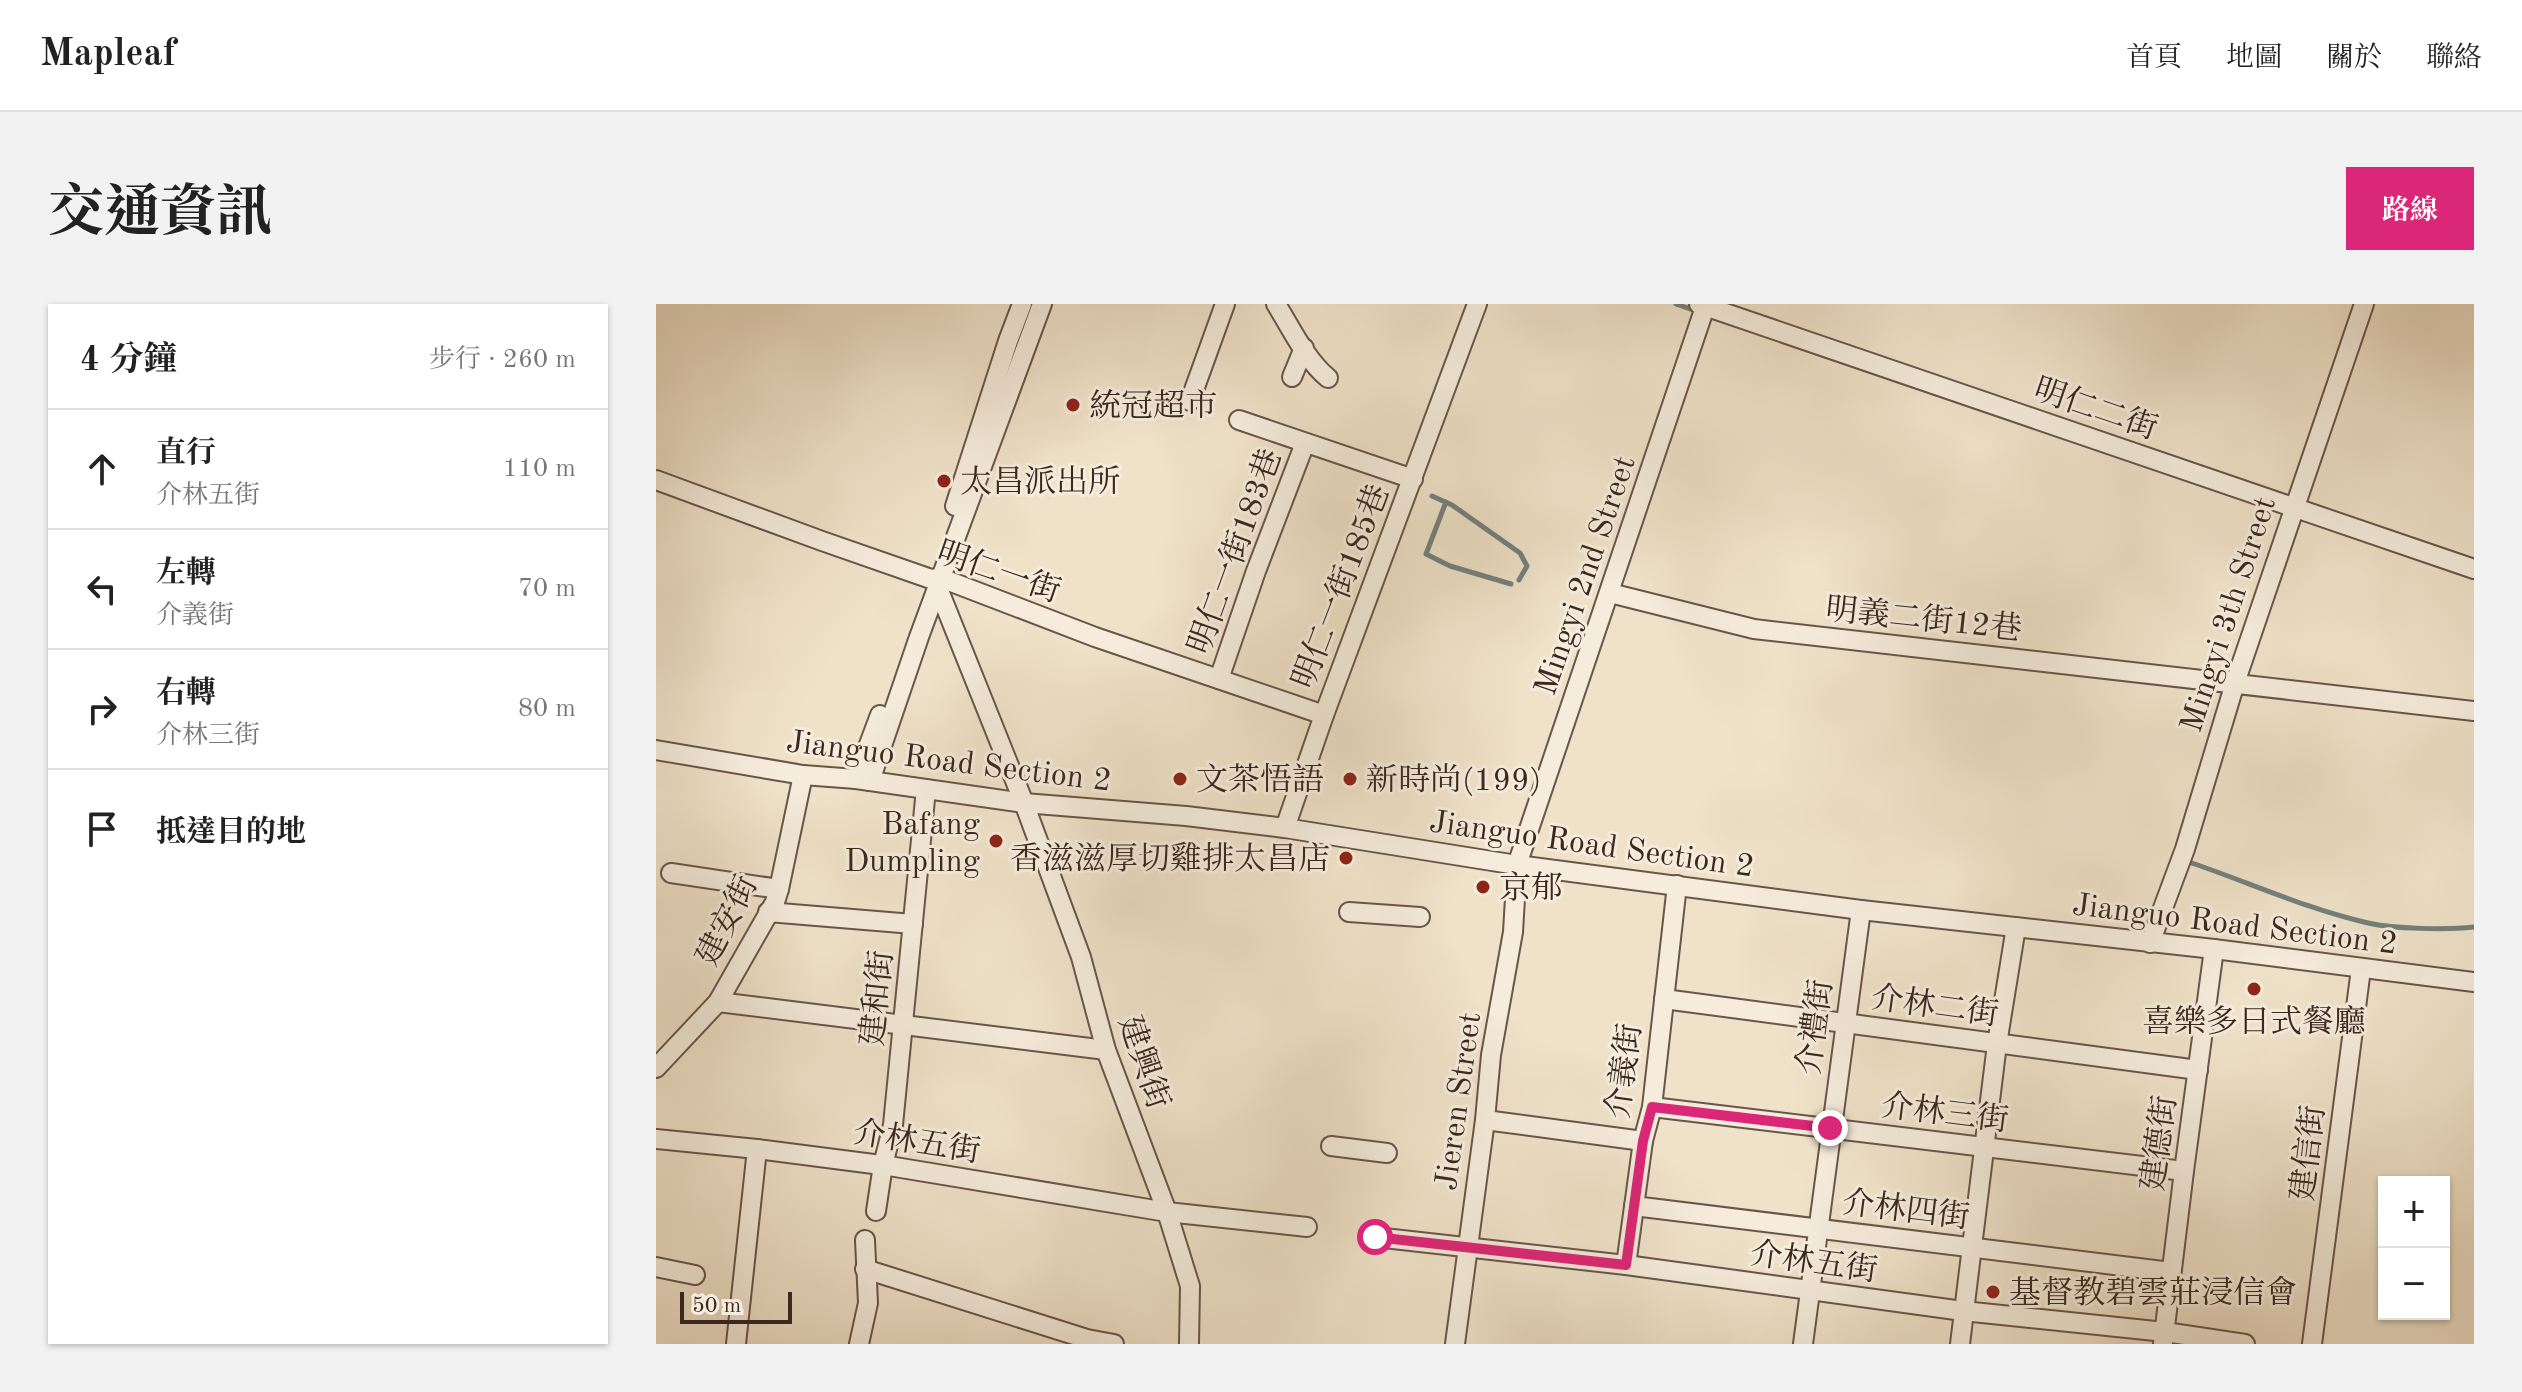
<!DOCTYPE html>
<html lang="zh-TW">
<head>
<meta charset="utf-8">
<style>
  :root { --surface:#fff; --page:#f2f2f2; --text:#222; --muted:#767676; --line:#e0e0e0; --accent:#db2777 }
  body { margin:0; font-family:"Old Standard TT","Noto Serif TC",serif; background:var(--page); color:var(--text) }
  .controls { position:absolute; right:24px; bottom:24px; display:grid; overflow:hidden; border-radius:0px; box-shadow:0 2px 6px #0004 }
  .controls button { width:72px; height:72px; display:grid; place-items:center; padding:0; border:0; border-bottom:2px solid var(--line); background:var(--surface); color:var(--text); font:40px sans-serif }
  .scale { position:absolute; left:24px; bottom:20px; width:112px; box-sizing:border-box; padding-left:8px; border:4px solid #3b2820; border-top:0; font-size:22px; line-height:28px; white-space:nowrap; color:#3b2820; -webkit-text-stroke:6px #f5ecdc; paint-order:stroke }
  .stop { position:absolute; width:24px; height:24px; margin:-18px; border:6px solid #db2777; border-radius:50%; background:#fff }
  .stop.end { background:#db2777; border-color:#fff; box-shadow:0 2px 8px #0008 }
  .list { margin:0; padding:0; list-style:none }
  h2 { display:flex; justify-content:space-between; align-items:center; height:104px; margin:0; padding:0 32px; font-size:34px }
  h2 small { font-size:26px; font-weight:400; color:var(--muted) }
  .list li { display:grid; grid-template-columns:52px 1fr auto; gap:24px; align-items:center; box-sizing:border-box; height:120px; padding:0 32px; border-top:2px solid var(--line) }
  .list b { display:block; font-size:30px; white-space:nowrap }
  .list p { margin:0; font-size:26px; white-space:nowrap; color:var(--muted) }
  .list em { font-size:26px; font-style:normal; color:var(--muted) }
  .icon { flex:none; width:44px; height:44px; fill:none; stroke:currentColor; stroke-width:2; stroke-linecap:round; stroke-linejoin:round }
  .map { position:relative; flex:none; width:1818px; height:1040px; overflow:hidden; border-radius:0px }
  header { display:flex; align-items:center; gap:48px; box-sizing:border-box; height:112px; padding:0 40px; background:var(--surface); border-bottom:2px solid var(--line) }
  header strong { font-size:38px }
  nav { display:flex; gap:44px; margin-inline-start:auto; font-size:28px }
  .intro { display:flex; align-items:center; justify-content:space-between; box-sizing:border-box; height:192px; padding:0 48px }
  h1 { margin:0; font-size:56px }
  .button { padding:20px 36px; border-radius:0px; background:var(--accent); color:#fff; font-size:28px; font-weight:700 }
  main { display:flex; gap:48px; padding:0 48px }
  aside { flex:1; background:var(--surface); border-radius:0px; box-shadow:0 2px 6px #0004 }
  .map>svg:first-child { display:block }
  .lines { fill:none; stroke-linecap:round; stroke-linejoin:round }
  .stream { stroke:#74817d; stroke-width:5 }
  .minor-casing { stroke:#68564a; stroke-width:22 }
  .minor { stroke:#f5ecdc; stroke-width:18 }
  .route { stroke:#db2777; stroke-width:10 }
  .poi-dot { fill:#8f2418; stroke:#f5ecdc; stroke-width:3 }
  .labels { text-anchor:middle; stroke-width:6; stroke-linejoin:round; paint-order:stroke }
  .poi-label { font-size:32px; fill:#3b2820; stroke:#f5ecdc; text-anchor:start }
  .street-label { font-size:32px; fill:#3b2820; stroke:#f5ecdc }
</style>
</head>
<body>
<header>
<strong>Mapleaf</strong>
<nav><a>首頁</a><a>地圖</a><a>關於</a><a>聯絡</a></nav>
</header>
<div class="intro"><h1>交通資訊</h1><a class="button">路線</a></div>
<main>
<aside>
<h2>4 分鐘<small>步行 · 260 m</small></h2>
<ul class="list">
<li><svg class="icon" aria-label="ahead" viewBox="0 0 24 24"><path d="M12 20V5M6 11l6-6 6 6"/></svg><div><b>直行</b><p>介林五街</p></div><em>110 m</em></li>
<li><svg class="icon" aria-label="left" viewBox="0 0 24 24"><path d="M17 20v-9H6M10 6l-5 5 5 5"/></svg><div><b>左轉</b><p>介義街</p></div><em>70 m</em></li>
<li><svg class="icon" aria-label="right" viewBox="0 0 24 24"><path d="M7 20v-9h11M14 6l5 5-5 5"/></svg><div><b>右轉</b><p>介林三街</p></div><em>80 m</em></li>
<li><svg class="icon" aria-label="arrive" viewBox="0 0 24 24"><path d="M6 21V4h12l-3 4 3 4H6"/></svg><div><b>抵達目的地</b></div></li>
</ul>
</aside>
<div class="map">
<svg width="1818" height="1040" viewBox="0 0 1818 1040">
  <rect width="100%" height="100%" fill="#efe2c9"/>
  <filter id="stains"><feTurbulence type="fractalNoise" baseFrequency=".0025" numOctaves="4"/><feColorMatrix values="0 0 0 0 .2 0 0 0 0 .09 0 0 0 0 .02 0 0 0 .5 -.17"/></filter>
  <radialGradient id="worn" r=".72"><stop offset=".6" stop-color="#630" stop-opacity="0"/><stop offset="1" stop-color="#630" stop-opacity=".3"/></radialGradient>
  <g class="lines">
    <g class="stream">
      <path d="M 1020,0 L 1040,7"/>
      <path d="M 776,192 L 796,201 L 864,249 L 871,262 L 863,276"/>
      <path d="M 790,198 L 770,250 L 794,262 L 855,280"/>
      <path d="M 1530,557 C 1590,577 1650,605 1712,619 C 1739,625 1791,626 1818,623"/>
    </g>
    <g class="minor-casing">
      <g id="minor">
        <path d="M 620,0 C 635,24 650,56 672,74"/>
        <path d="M 1043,0 L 1818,265"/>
        <path d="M 636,73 L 648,44"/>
        <path d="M 534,97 L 569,0"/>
        <path d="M 583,116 L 757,175"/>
        <path d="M 0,176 L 166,237 L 275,275 L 285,274 L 439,333 L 668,411"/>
        <path d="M 299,202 L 352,37 L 366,0"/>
        <path d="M 282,284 L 368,499 L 425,653 L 450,746 L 511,908 L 534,982 L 533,1040"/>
        <path d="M 954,289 L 1098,325 L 1818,407"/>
        <path d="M 563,375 L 600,267 L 649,139"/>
        <path d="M 0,446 L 147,471 L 200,475 L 368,499 L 530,512 L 629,524 L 861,561 L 1205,606 L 1558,645 L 1818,678"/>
        <path d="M 200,475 L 224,411"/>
        <path d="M 214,477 L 263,333 L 386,0"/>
        <path d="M 629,524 L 668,411 L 821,0"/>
        <path d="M 15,569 L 123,585"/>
        <path d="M 112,608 L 257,620"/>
        <path d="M 693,608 L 764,613"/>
        <path d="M 1494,639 L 1529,545 L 1579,379 L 1708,0"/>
        <path d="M 1008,695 L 1542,766"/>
        <path d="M 62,698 L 450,746"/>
        <path d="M 0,764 L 62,698 L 119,598 L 123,585 L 147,471"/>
        <path d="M 996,803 L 1528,867"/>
        <path d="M 829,816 L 987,837"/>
        <path d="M 0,835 L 101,845 L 233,862 L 511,908 L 651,923"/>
        <path d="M 675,842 L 731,849"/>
        <path d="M 978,902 L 1515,968"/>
        <path d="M 220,907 L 227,861 L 237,821 L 270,485"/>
        <path d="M 719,933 L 970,961 L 1307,1007 L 1509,1028 L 1589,1040"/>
        <path d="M 970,961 L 987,837 L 996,803 L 1021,581"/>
        <path d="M 0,963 L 39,971"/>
        <path d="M 209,965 L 431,1035 L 458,1040"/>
        <path d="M 1507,1039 L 1528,867 L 1558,645"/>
        <path d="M 80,1040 L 101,845"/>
        <path d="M 203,1040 L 212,999 L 209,936"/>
        <path d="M 799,1040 L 829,816 L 835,751 L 857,628 L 861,561 L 1050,0"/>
        <path d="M 1147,1040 L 1205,606"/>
        <path d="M 1304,1040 L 1341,740 L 1360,623"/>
        <path d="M 1656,1040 L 1705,665"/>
      </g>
    </g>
    <use href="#minor" class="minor"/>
  </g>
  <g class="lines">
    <path class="route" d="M 719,933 L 970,961 L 987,837 L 996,803 L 1174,824"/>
  </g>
  <g class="poi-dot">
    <circle cx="417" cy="101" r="8"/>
    <circle cx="288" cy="177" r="8"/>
    <circle cx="524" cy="475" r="8"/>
    <circle cx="694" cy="475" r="8"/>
    <circle cx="340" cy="537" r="8"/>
    <circle cx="690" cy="554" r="8"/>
    <circle cx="827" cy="583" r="8"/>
    <circle cx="1598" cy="685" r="8"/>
    <circle cx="1337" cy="988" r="8"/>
  </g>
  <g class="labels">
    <g class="poi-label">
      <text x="433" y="112">統冠超市</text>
      <text x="304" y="188">太昌派出所</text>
      <text x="540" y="486">文茶悟語</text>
      <text x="710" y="486">新時尚(199)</text>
      <text x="324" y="530" text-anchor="end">Bafang<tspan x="324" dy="37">Dumpling</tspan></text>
      <text x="674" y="565" text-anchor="end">香滋滋厚切雞排太昌店</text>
      <text x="843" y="594">京郁</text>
      <text x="1598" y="728" text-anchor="middle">喜樂多日式餐廳</text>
      <text x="1353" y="999">基督教碧雲莊浸信會</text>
    </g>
    <g class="street-label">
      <text transform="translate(1440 104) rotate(19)" y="11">明仁二街</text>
      <text transform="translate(578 247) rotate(-70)" y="11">明仁一街183巷</text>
      <text transform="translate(343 267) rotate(19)" y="11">明仁一街</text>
      <text transform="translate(928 271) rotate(-71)" y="11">Mingyi 2nd Street</text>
      <text transform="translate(684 282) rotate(-69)" y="11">明仁一街185巷</text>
      <text transform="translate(1571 310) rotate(-72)" y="11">Mingyi 3th Street</text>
      <text transform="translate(1268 314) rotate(6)" y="11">明義二街12巷</text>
      <text transform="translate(293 456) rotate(7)" y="11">Jianguo Road Section 2</text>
      <text transform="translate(936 539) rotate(8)" y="11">Jianguo Road Section 2</text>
      <text transform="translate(70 616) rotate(-63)" y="11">建安街</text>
      <text transform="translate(1579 619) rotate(7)" y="11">Jianguo Road Section 2</text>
      <text transform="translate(220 694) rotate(-84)" y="11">建和街</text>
      <text transform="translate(1279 701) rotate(8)" y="11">介林二街</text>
      <text transform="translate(1158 723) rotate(-82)" y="11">介禮街</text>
      <text transform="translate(489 758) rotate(71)" y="11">建興街</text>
      <text transform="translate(967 767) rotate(-82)" y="11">介義街</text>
      <text transform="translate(801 797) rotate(-82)" y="11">Jieren Street</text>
      <text transform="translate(1289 808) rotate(7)" y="11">介林三街</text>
      <text transform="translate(261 837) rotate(9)" y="11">介林五街</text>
      <text transform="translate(1502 839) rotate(-82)" y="11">建德街</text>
      <text transform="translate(1651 849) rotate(-83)" y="11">建信街</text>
      <text transform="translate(1250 905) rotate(7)" y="11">介林四街</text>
      <text transform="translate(1158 957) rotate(8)" y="11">介林五街</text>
    </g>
  </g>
  <rect width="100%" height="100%" filter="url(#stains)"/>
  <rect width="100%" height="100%" fill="url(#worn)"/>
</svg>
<div class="controls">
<button>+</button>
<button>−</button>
</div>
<div class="scale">50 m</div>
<div class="stop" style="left:719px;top:933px"></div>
<div class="stop end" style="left:1174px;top:824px"></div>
</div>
</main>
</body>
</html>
